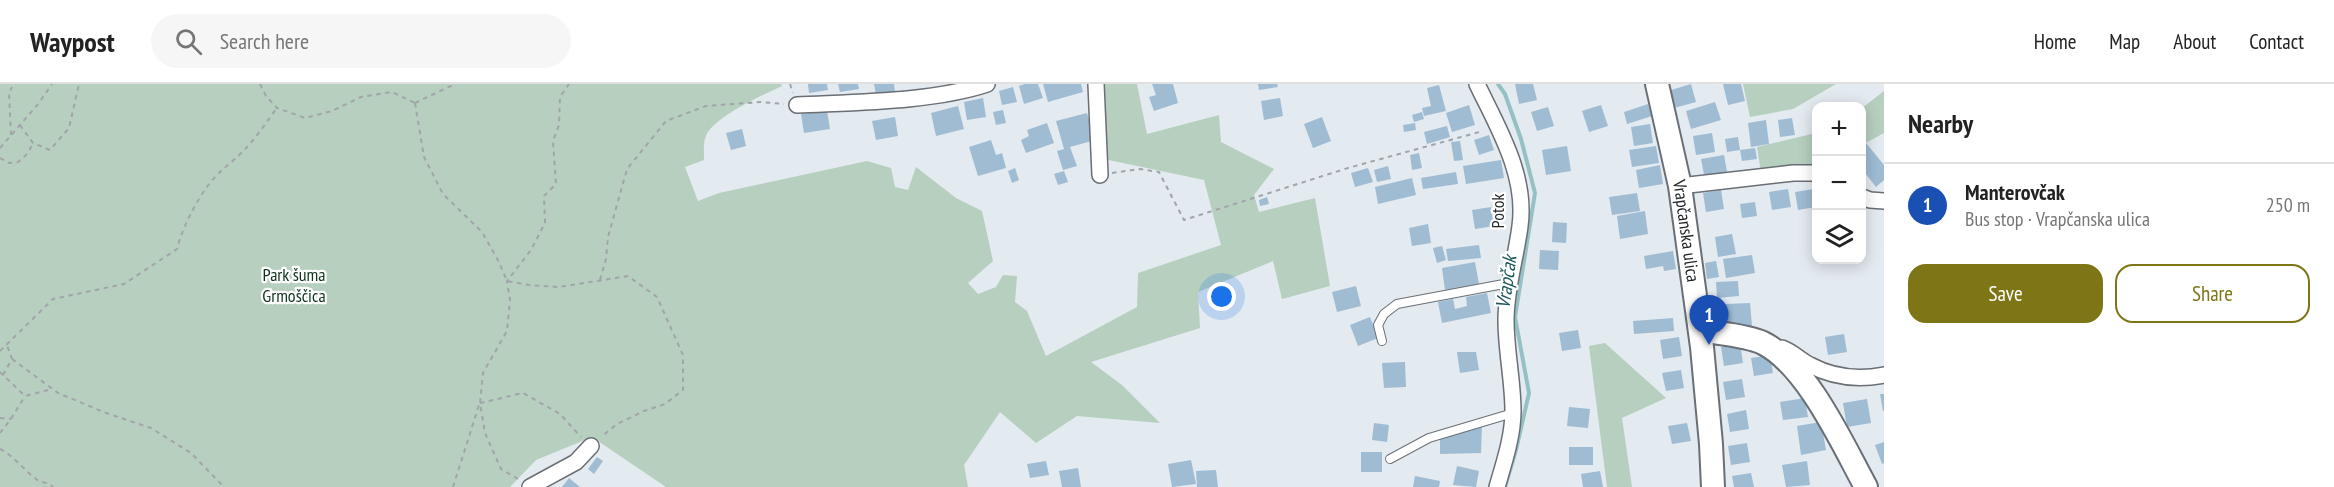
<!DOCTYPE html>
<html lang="en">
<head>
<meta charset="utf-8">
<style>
  :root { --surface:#fff; --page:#f6f6f6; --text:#222; --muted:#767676; --line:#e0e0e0; --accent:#7e7517 }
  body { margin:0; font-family:"PT Sans Narrow",sans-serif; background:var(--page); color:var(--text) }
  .controls { position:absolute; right:18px; top:18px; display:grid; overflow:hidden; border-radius:12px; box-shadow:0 3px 15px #0003 }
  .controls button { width:54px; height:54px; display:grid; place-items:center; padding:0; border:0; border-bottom:2px solid var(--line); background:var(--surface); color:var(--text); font:30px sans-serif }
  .you { position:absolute; left:1222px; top:213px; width:21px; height:21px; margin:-15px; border:4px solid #fff; border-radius:50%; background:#1a73e8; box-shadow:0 0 0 9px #1a73e833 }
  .badge { display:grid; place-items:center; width:39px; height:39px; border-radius:50%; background:var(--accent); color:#fff; font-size:20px; font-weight:700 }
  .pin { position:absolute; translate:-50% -50px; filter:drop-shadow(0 2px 3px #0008) }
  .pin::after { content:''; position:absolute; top:32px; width:21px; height:18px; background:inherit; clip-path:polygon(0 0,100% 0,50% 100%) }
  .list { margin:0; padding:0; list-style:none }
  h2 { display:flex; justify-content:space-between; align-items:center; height:78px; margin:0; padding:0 24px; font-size:26px }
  h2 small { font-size:20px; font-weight:400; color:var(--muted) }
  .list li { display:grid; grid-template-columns:39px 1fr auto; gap:18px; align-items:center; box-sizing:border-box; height:84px; padding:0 24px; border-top:2px solid var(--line) }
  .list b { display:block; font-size:22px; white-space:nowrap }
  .list p { margin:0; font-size:20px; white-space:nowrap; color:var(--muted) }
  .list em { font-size:20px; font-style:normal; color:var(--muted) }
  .actions { display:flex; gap:12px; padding:18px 24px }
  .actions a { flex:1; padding:14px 0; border:2px solid var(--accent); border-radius:18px; text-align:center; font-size:21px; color:var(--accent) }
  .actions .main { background:var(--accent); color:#fff }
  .icon { flex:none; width:33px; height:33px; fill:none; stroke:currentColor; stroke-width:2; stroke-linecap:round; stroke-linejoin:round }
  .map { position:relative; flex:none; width:1884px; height:403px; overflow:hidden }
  header { display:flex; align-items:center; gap:36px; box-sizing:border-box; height:84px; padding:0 30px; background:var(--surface); border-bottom:2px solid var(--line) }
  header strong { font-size:28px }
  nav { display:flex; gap:33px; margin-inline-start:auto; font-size:21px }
  .search { width:420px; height:54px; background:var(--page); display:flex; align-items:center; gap:15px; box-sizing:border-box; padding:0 21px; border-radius:33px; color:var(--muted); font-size:22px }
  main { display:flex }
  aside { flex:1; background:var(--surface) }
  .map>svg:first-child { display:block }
  .green { fill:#b7cfbe }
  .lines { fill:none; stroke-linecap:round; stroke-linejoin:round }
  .stream { stroke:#96c1c4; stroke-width:4 }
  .building { fill:#9fbcd3 }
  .lane-casing { stroke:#696f74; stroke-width:10 }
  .street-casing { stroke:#696f74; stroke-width:18 }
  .secondary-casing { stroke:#696f74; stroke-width:26 }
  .path { stroke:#a0a5aa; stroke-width:2; stroke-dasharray:4.5 4.5; stroke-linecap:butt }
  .lane { stroke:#fff; stroke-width:8 }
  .street { stroke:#fff; stroke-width:15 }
  .secondary { stroke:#fff; stroke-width:22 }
  .labels { text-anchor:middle; stroke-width:4.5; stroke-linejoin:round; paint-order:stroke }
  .street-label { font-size:18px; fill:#232628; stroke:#fff }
  .park-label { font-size:18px; fill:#0c341d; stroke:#fff }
  .water-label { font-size:20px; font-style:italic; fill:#1c585b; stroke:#fff }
</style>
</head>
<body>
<header>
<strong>Waypost</strong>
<div class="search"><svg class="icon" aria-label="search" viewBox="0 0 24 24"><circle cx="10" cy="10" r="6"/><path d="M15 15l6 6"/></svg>Search here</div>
<nav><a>Home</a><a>Map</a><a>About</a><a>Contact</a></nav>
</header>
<main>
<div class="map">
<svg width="1884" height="403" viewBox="0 0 1884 403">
  <rect width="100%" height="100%" fill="#e3eaf0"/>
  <g class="green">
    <path d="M 0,0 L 781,0 L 782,2 C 763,11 713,33 706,52 C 703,58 704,68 704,76 L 685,83 L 698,117 L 719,109 L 867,77 L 891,84 L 895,103 L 908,106 L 916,83 L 956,114 L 982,127 L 993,177 L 968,199 L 978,210 L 996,203 L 1003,191 L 1017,192 L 1015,218 L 1027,227 L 1046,272 L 1137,223 L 1138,189 L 1221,161 L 1204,96 L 1104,75 L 1100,0 L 1137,0 L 1147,50 L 1219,31 L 1221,58 L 1274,85 L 1254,111 L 1259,128 L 1315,114 L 1330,202 L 1282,215 L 1273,177 L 1198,208 L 1200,244 L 1091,278 L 1122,301 L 1160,339 L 1077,332 L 1036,359 L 1000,328 L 964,381 L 968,403 L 666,403 L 592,353 L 536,376 L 510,403 L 0,403 Z"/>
    <path d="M 1743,0 L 1836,0 L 1793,25 L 1750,33 Z"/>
    <path d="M 1884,7 L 1884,49 L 1862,61 L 1862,24 Z"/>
    <path d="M 1816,49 L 1816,83 L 1761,88 L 1757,63 Z"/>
    <path d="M 1605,259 L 1666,314 L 1622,334 L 1632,403 L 1607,403 L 1589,262 Z"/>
  </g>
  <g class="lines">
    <path class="stream" d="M 1498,0 L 1505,10 L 1521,55 L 1535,109 L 1515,233 L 1529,309 L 1516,366 L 1505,403"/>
  </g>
  <g class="building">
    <path d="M 808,0 L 827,0 L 828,6 L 809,9 Z"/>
    <path d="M 838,0 L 858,0 L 859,5 L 840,8 Z"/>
    <path d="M 874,0 L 894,0 L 895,8 L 876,11 Z"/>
    <path d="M 1025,0 L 1038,0 L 1043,14 L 1024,20 L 1019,2 Z"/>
    <path d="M 1043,0 L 1081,0 L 1083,8 L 1048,18 Z"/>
    <path d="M 1152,0 L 1173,0 L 1178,19 L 1154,27 L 1149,13 L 1156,11 Z"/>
    <path d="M 1258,0 L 1277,0 L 1278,3 L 1259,6 Z"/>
    <path d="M 1515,0 L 1533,0 L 1537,16 L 1519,20 Z"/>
    <path d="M 1691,0 L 1696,18 L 1674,24 L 1668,7 Z"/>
    <path d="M 1723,0 L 1741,0 L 1745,17 L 1728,21 Z"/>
    <path d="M 1439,1 L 1446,27 L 1424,32 L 1422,24 L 1431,22 L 1427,4 Z"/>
    <path d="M 1013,3 L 1017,18 L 1002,21 L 999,7 Z"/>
    <path d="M 983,14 L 986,33 L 967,36 L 964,18 Z"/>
    <path d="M 1280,14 L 1283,32 L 1264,36 L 1261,17 Z"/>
    <path d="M 1715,18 L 1721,36 L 1691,45 L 1686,27 Z"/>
    <path d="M 1648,20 L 1652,32 L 1627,40 L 1624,28 Z"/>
    <path d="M 1469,21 L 1475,41 L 1452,48 L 1446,29 Z"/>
    <path d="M 1601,21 L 1608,42 L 1589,48 L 1582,27 Z"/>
    <path d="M 958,22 L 964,45 L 936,52 L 931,29 Z"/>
    <path d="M 1548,23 L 1554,42 L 1537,47 L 1531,28 Z"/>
    <path d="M 1003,26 L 1006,39 L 996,41 L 993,28 Z"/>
    <path d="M 827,27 L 830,45 L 804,49 L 801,30 Z"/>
    <path d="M 1422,28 L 1424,35 L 1414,38 L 1412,31 Z"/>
    <path d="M 1087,29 L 1095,56 L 1070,63 L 1077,82 L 1063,86 L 1057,67 L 1064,65 L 1056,37 Z"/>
    <path d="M 895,33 L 898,52 L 876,56 L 872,37 Z"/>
    <path d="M 1322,33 L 1331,57 L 1313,64 L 1304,40 Z"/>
    <path d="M 1792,34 L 1795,51 L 1780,53 L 1778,36 Z"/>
    <path d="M 1766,36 L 1769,60 L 1751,63 L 1748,39 Z"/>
    <path d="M 1047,39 L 1054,59 L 1026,69 L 1021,56 L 1029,52 L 1027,46 Z"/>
    <path d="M 1415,39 L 1416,46 L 1404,48 L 1403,41 Z"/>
    <path d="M 1650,40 L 1653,59 L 1634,62 L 1631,43 Z"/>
    <path d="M 1447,42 L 1450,53 L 1427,60 L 1424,48 Z"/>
    <path d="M 742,45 L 746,62 L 731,66 L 726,49 Z"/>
    <path d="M 1712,49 L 1715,68 L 1696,71 L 1693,52 Z"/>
    <path d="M 1489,51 L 1494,66 L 1479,71 L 1474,56 Z"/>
    <path d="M 1738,53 L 1740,66 L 1727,68 L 1725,55 Z"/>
    <path d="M 1862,54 L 1884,81 L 1884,96 L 1876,103 L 1862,85 Z"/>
    <path d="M 991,56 L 996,71 L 1002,69 L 1006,84 L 978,92 L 969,63 Z"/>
    <path d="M 1460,57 L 1463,76 L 1454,77 L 1451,58 Z"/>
    <path d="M 1567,62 L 1571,87 L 1546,91 L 1542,66 Z"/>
    <path d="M 1656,62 L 1659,79 L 1632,83 L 1629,66 Z"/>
    <path d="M 1755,64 L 1757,75 L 1742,77 L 1740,66 Z"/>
    <path d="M 1419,69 L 1422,84 L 1412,86 L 1410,71 Z"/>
    <path d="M 1724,71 L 1728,93 L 1705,96 L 1701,75 Z"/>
    <path d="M 1501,76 L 1504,94 L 1466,100 L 1463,82 Z"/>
    <path d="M 1660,81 L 1663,100 L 1639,104 L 1636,86 Z"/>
    <path d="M 1388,82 L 1391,95 L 1377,98 L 1374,86 Z"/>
    <path d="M 1015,84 L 1019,96 L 1012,99 L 1008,87 Z"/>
    <path d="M 1368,84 L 1373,98 L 1355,103 L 1351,89 Z"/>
    <path d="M 1064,87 L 1068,98 L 1058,101 L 1054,90 Z"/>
    <path d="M 1456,88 L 1458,100 L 1423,105 L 1421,94 Z"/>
    <path d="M 1412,94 L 1416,111 L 1378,120 L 1375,103 Z"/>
    <path d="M 1788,105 L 1791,123 L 1772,126 L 1769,108 Z"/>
    <path d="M 1814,105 L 1816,123 L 1798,126 L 1795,108 Z"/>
    <path d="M 1721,106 L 1724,125 L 1706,128 L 1703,109 Z"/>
    <path d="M 1637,109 L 1640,127 L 1612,131 L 1609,113 Z"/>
    <path d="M 1267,113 L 1269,120 L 1260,122 L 1259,116 Z"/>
    <path d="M 1755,118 L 1757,132 L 1742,134 L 1740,120 Z"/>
    <path d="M 1491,123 L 1494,142 L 1475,145 L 1472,126 Z"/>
    <path d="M 1645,127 L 1648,150 L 1620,155 L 1617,132 Z"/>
    <path d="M 1553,138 L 1567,139 L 1566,159 L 1552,158 Z"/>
    <path d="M 1428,140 L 1431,159 L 1412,162 L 1409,144 Z"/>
    <path d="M 1732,150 L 1736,170 L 1718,173 L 1715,153 Z"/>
    <path d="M 1479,161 L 1481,174 L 1448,177 L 1446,165 Z"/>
    <path d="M 1442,162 L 1446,176 L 1437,179 L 1433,164 Z"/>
    <path d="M 1540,166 L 1559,167 L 1558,186 L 1539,185 Z"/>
    <path d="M 1673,167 L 1676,185 L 1664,187 L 1663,182 L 1646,185 L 1644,172 Z"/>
    <path d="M 1752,171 L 1755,189 L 1726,194 L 1723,175 Z"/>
    <path d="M 1716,177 L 1719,193 L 1707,195 L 1705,179 Z"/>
    <path d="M 1475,178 L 1479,200 L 1445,206 L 1442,184 Z"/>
    <path d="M 1738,197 L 1739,212 L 1717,214 L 1716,198 Z"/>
    <path d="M 1356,202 L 1361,222 L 1337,228 L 1332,208 Z"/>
    <path d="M 1487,209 L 1491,229 L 1442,239 L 1438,218 L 1453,215 L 1455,225 L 1467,222 L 1466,213 Z"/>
    <path d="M 1750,219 L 1752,242 L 1728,243 L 1726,220 Z"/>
    <path d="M 1370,233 L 1378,254 L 1358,262 L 1350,241 Z"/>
    <path d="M 1673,234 L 1674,247 L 1634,250 L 1633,237 Z"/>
    <path d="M 1578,246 L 1581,264 L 1562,267 L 1559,249 Z"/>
    <path d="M 1844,250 L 1847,268 L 1828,271 L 1825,253 Z"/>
    <path d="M 1679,253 L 1682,272 L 1663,275 L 1660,256 Z"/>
    <path d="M 1740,260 L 1743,279 L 1724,282 L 1721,263 Z"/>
    <path d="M 1457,268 L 1476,268 L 1479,286 L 1460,289 Z"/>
    <path d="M 1770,271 L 1773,289 L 1754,292 L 1751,274 Z"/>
    <path d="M 1405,278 L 1406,303 L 1384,304 L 1382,279 Z"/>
    <path d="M 1681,286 L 1684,304 L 1666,307 L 1662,289 Z"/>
    <path d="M 1742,295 L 1745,313 L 1726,316 L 1723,298 Z"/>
    <path d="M 1880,310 L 1884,310 L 1884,327 L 1883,327 Z"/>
    <path d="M 1805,314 L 1808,333 L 1783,336 L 1780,318 Z"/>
    <path d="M 1867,315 L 1871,339 L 1847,343 L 1843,319 Z"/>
    <path d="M 1569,323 L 1590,325 L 1588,344 L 1567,342 Z"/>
    <path d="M 1746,326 L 1749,345 L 1730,348 L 1727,330 Z"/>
    <path d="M 1821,338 L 1826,366 L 1801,371 L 1797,342 Z"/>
    <path d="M 1374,339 L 1389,341 L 1387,358 L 1372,356 Z"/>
    <path d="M 1687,339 L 1691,357 L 1672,360 L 1668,342 Z"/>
    <path d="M 1482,342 L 1481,369 L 1440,370 L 1440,353 Z"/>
    <path d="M 1884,358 L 1884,379 L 1882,380 L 1875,361 Z"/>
    <path d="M 1747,359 L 1750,378 L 1731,381 L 1728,362 Z"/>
    <rect x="1569" y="363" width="24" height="18"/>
    <rect x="1361" y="368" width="21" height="20"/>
    <path d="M 597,373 L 603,377 L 594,390 L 588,385 Z"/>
    <path d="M 1191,376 L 1196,400 L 1172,403 L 1168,380 Z"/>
    <path d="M 1046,377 L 1049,391 L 1030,394 L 1027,380 Z"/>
    <path d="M 1807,377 L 1810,401 L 1786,403 L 1782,381 Z"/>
    <path d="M 1457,382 L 1479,387 L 1476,403 L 1453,401 Z"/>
    <path d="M 1078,384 L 1081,403 L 1062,403 L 1059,387 Z"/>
    <path d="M 1216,386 L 1218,403 L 1197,403 L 1196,387 Z"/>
    <path d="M 1600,387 L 1603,403 L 1583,403 L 1581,390 Z"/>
    <path d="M 1751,389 L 1754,403 L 1734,403 L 1732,392 Z"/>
    <path d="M 1415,392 L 1440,397 L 1439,403 L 1413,403 Z"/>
    <path d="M 569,394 L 580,403 L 562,403 Z"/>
  </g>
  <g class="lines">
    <g class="lane-casing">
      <g id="lane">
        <path d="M 1382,257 L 1378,241 L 1384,230 L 1397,220 L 1509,199"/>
        <path d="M 1390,375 L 1429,354 L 1513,329"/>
      </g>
    </g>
    <g class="street-casing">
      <g id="street">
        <path d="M 1096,0 L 1100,91"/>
        <path d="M 1477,0 C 1498,44 1527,91 1520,142 C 1516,174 1506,204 1506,236 C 1506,267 1513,297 1513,327 C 1513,352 1504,379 1497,403"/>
        <path d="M 797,21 C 856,18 932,18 987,0"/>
        <path d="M 1680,102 L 1793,89 L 1816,89"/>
        <path d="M 1862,113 L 1870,116 L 1884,117"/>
        <path d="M 1782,264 C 1793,268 1800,276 1810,281 C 1834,294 1858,296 1884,291"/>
        <path d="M 530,403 L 576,378 L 591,362"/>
      </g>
    </g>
    <g class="secondary-casing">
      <g id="secondary">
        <path id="s1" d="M 1657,0 L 1680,102 L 1702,263 L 1711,360 L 1713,403"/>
        <path d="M 1700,246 C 1720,250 1745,251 1763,259 C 1807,281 1843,361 1866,403"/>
      </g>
    </g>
    <g class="path">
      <path d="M 260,0 L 266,12 L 277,24 L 305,34 L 332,27 L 361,13 L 392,8 L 415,19"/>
      <path d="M 790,0 L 793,9"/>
      <path d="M 415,19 L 424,73 L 443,110 L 482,148 L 499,178 L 507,197 L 529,201 L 559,203 L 628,192 L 657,213 L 683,271 L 683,306 L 665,320 L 644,327 L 617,340 L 601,353"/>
      <path d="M 415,19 L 455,0"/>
      <path d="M 20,41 L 33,59 L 50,66 L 69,44 L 79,0"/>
      <path d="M 11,51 L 9,9 L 12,3"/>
      <path d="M 0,64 L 39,19 L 52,0"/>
      <path d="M 0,74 L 9,79 L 18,78 L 28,69 L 33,59"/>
      <path d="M 1112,89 L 1140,85 L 1159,88 L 1184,136 L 1348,84 L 1483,47"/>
      <path d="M 600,196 L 606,175 L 608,153 L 627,85 L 666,37 L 706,22 L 761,18 L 784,20"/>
      <path d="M 0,267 L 53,215 L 124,200 L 177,165 C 183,141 202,104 221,87 C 230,79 240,71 248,62 C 259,50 267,37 277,24"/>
      <path d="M 12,275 L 58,309 L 106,329 L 151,344 L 191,369 L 224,403"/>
      <path d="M 0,288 L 25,312 L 52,305"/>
      <path d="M 3,291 L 12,275 L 7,261"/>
      <path d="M 480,319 L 523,309 L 560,330 L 581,353"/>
      <path d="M 0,334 L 11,335"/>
      <path d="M 0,349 L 11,335 L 25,312"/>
      <path d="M 0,365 C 14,372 24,386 36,395 C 41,399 48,398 53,403"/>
      <path d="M 518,395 L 501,385 L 485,349 L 480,319 L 483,289 L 507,247 L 510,216 L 507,197 L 531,166 L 545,139 L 544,112 L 556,100 L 553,57 L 559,41 L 560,13 L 569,0"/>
      <path d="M 453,403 L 479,321"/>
    </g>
    <use href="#lane" class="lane"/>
    <use href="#street" class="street"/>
    <use href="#secondary" class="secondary"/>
  </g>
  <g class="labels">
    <g class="street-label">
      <text transform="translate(1498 127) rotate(-90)" y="6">Potok</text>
      <text dy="6" stroke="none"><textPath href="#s1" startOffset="150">Vrapčanska ulica</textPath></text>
    </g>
    <g class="park-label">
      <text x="294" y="197">Park šuma<tspan x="294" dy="21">Grmoščica</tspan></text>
    </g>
    <g class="water-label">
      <text transform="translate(1506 198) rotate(-82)" y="7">Vrapčak</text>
    </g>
  </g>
</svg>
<div class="controls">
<button>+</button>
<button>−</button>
<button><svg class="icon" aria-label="layers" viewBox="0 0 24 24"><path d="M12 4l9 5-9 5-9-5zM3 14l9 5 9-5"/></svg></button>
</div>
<div class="you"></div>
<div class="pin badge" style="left:1709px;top:261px;background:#1a4fb4">1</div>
</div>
<aside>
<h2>Nearby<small></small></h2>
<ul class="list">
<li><span class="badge" style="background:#1a4fb4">1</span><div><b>Manterovčak</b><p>Bus stop · Vrapčanska ulica</p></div><em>250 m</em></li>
</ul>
<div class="actions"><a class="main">Save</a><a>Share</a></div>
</aside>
</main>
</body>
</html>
